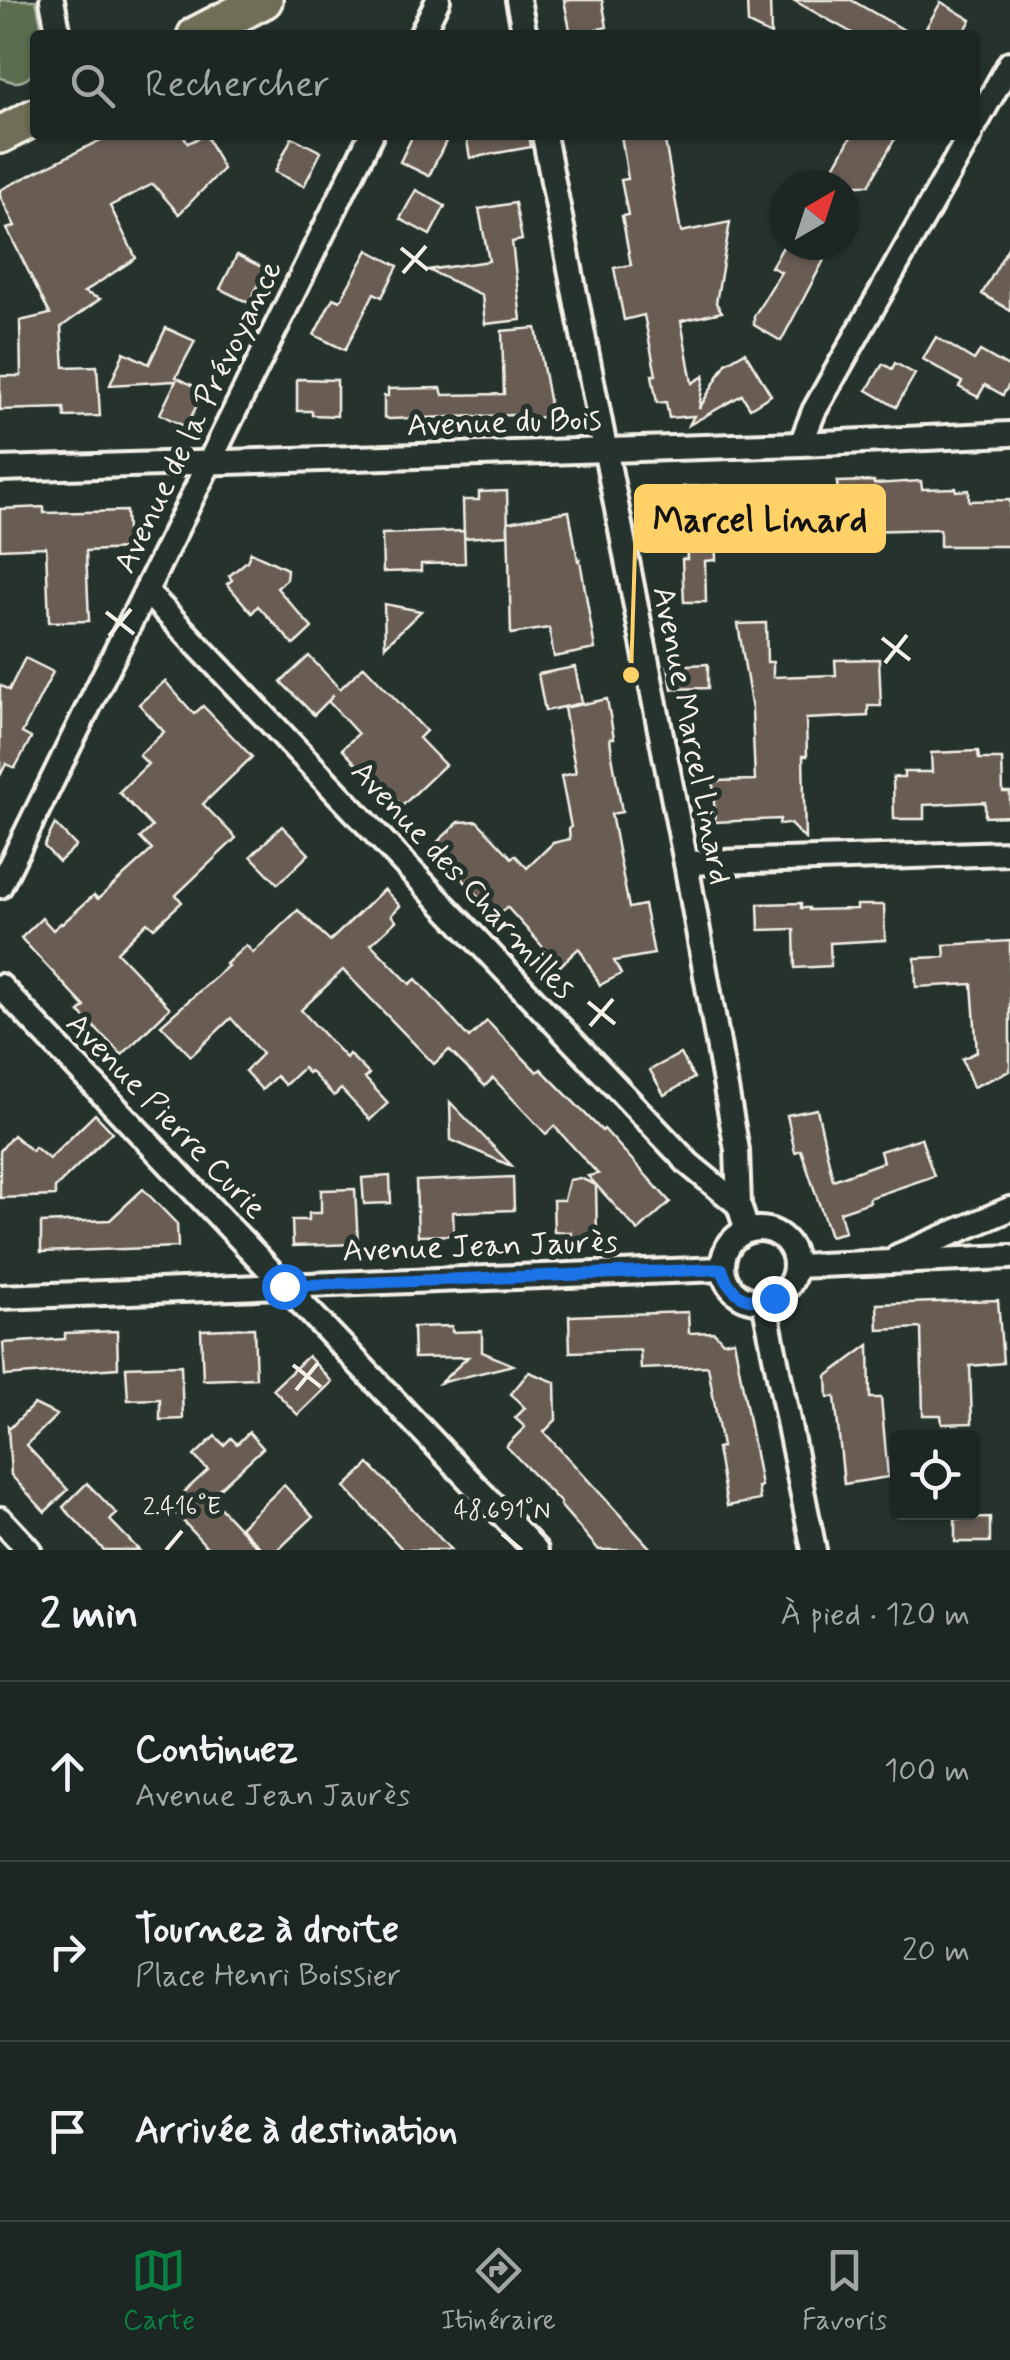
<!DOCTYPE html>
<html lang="fr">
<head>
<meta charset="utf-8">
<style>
  :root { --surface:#1c2622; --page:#29322f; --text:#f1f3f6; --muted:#a0a5a5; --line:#3a4340; --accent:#0b8043 }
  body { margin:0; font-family:Mynerve,sans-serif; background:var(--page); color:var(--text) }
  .controls { position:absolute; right:30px; bottom:30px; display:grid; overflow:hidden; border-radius:10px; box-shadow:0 2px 8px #0004 }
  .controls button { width:90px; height:90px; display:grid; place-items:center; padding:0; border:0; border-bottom:2px solid var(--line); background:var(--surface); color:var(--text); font:50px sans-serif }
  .compass { position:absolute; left:770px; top:170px; width:90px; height:90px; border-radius:50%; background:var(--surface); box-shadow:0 2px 8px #0004; rotate:39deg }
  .stop { position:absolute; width:30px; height:30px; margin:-22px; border:8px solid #1a73e8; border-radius:50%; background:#fff }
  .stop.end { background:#1a73e8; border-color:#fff; box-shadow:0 2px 10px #0008 }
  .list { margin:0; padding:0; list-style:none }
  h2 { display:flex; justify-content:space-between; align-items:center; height:130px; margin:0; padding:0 40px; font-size:42px }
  h2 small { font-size:32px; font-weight:400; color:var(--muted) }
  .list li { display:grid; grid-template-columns:65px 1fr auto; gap:30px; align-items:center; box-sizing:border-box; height:180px; padding:0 40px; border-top:2px solid var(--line) }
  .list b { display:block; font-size:38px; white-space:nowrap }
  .list p { margin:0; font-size:32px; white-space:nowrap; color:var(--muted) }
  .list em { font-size:32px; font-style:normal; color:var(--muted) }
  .icon { flex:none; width:55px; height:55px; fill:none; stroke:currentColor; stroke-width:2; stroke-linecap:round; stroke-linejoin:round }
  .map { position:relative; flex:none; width:1010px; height:1550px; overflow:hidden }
  .search { position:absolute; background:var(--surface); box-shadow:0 2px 8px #0004; left:30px; right:30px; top:30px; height:110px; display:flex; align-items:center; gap:25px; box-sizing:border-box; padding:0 35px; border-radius:10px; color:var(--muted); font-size:38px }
  .sheet { height:670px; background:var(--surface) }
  nav { display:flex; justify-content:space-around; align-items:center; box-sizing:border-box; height:140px; border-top:2px solid var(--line); background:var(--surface); font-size:28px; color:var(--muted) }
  nav a { display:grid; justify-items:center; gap:5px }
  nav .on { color:var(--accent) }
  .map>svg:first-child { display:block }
  .green { fill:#5a6d50; stroke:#a7af9c; stroke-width:2.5 }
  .building { fill:#675c52; stroke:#f4f1e8; stroke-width:2.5 }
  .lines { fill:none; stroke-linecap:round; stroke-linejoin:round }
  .street-casing { stroke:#f4f1e8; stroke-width:30 }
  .primary-casing { stroke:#f4f1e8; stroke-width:42 }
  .street { stroke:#26332d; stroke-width:22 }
  .primary { stroke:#716e59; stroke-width:35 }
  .route { stroke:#1a73e8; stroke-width:12 }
  .ticks { fill:none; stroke:#f4f1e8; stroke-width:4 }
  .labels { text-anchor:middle; stroke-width:10; stroke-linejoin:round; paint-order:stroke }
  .street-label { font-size:32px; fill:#f4f1e8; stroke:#26332d }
  .ticks-label { font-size:25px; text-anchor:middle; fill:#f4f1e8; stroke:#26332d; stroke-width:10; stroke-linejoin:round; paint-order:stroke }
  .leader { fill:none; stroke:#ffd166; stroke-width:4 }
  .callout-dot { fill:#ffd166; stroke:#26332d; stroke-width:4 }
  .callout { fill:#ffd166; stroke:#ffd166; stroke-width:4 }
  .callout-label { font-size:35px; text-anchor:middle; font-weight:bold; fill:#111 }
</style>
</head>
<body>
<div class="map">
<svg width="1010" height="1550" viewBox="0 0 1010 1550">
  <rect width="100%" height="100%" fill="#26332d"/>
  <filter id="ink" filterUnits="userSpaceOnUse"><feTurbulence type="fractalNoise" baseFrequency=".01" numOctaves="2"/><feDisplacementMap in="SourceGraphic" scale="20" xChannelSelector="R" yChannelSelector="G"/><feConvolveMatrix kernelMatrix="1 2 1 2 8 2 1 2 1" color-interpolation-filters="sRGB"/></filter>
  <g filter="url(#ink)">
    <path class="green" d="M 0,0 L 36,0 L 43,35 L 35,35 C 35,51 41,79 18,82 C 12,83 6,79 0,78 Z"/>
    <g class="building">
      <path d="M 564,0 L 602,0 L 607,27 L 571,35 Z"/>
      <path d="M 747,0 L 770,0 L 771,35 L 748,24 Z"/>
      <path d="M 793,0 L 851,0 L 913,35 L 856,35 Z"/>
      <path d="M 941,2 L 971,20 L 962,35 L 922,35 Z"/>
      <path d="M 111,135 L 183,135 L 188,143 L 206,135 L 223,169 L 179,214 L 153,184 L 110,206 L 136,258 L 84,292 L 100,299 L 61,327 L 64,367 L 97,366 L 100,416 L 65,417 L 64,408 L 0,410 L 0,376 L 21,376 L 20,321 L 50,314 L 7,229 L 15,226 L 0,196 L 0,190 Z"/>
      <path d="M 413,135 L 449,135 L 429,176 L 400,162 Z"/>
      <path d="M 466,135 L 529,135 L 531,147 L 470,158 Z"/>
      <path d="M 621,135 L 664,135 L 681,232 L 730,222 L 716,303 L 722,312 L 681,321 L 692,383 L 704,376 L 699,409 L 726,363 L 745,352 L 771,395 L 750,408 L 742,395 L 689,425 L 694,416 L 669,418 L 666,402 L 657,403 L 652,375 L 656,375 L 644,315 L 624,320 L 614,268 L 631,265 L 622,216 L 628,215 L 621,180 L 628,179 Z"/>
      <path d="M 852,135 L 897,135 L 869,185 L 824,185 Z"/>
      <path d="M 292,137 L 321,152 L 304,186 L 275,172 Z"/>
      <path d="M 416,190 L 445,206 L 430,235 L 400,219 Z"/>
      <path d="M 515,203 L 522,240 L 512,242 L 521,320 L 485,324 L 482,295 L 428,270 L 489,261 L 479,209 Z"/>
      <path d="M 1010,244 L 1010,310 L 982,294 Z"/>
      <path d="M 784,245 L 832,245 L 781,341 L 754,325 L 754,316 L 781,272 L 771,267 Z"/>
      <path d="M 368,250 L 398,266 L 382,297 L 374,293 L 345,350 L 314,335 L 333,298 L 340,301 Z"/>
      <path d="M 237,255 L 266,269 L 249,303 L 220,289 Z"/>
      <path d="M 166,328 L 195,341 L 176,377 L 204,391 L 186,427 L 160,414 L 176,381 L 110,385 L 124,352 L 149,364 Z"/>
      <path d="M 536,328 L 552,416 L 516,420 L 515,415 L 389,419 L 384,417 L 384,396 L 388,396 L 388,389 L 441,388 L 443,395 L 504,394 L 502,331 Z"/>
      <path d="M 936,337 L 974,360 L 980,351 L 1010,368 L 1010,383 L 1003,395 L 985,385 L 978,397 L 959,387 L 962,382 L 923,359 Z"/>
      <path d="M 895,363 L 915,374 L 896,407 L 867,390 L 883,364 L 892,369 Z"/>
      <path d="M 297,379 L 337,380 L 337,416 L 312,415 L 312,411 L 297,411 Z"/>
      <path d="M 874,481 L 874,484 L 921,481 L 922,489 L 956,488 L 956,491 L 969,490 L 969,501 L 1010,500 L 1010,546 L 940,546 L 940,529 L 820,532 L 820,546 L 780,548 L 780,516 L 797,516 L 796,496 L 838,495 L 837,482 Z"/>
      <path d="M 718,485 L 720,527 L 715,528 L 716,560 L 705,561 L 706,602 L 684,602 L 682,559 L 687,559 L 683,487 Z"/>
      <path d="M 507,491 L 508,535 L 464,538 L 463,500 L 479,500 L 479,492 Z"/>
      <path d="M 44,507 L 44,513 L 126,511 L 128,549 L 86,551 L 89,621 L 49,622 L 46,547 L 0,549 L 0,509 Z"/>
      <path d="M 569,511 L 578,561 L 580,560 L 595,649 L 554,657 L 549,628 L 511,634 L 508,522 Z"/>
      <path d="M 464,531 L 465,563 L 421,564 L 421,571 L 383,572 L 382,534 Z"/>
      <path d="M 251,552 L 287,569 L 286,580 L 277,588 L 312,628 L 294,645 L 258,606 L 252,613 L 227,584 L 232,580 L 229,576 L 247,561 Z"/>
      <path d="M 384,604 L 421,611 L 385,646 Z"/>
      <path d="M 766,623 L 767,662 L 773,662 L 773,677 L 836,675 L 835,660 L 879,659 L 881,706 L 868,706 L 868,716 L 806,719 L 807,756 L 803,756 L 805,839 L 790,824 L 779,824 L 780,819 L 715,822 L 713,781 L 755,780 L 752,710 L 738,624 Z"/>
      <path d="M 309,656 L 340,689 L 364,666 L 426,731 L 419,738 L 445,765 L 402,806 L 369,770 L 365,773 L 342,749 L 358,734 L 328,701 L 334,695 L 314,715 L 281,682 Z"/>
      <path d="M 25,658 L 53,672 L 22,733 L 31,738 L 15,768 L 6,764 L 0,776 L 0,685 L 9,690 Z"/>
      <path d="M 708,664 L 708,688 L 672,689 L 668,666 Z"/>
      <path d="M 575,667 L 582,703 L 545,711 L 538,674 Z"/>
      <path d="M 165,681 L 194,714 L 203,706 L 252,757 L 203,804 L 236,838 L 176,895 L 182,902 L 154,928 L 147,922 L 117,952 L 170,1008 L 122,1055 L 79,1012 L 85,1007 L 21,938 L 42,918 L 53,930 L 61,923 L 62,924 L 94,895 L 98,899 L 152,850 L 140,838 L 152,827 L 119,792 L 148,764 L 139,755 L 164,732 L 139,704 Z"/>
      <path d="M 607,699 L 614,738 L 610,738 L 612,755 L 622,812 L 611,814 L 629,908 L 644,905 L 654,954 L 614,961 L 621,974 L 600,985 L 579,948 L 560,966 L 507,907 L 496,916 L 433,846 L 459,822 L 477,821 L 512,858 L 515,855 L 527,868 L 553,843 L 570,839 L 569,829 L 571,827 L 561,776 L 576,773 L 564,708 Z"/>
      <path d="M 978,751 L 979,759 L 1002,759 L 1003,792 L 1010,792 L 1010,816 L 985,817 L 985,802 L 924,805 L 924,819 L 894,819 L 893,777 L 904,777 L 904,772 L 932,772 L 931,753 Z"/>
      <path d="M 55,824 L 76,846 L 59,862 L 44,846 Z"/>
      <path d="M 282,826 L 309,854 L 278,884 L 251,856 Z"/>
      <path d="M 384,889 L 400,906 L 391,915 L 396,921 L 371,944 L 410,984 L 416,979 L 469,1038 L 487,1021 L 537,1072 L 541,1069 L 602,1131 L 604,1129 L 670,1202 L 638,1231 L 588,1176 L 598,1174 L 554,1126 L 546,1134 L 493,1078 L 485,1086 L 449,1050 L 434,1064 L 343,970 L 301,1010 L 346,1058 L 349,1054 L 369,1074 L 365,1078 L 388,1103 L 370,1120 L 341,1089 L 334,1096 L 310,1071 L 308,1073 L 303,1068 L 285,1085 L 276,1076 L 262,1090 L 245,1071 L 262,1054 L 231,1018 L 191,1056 L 161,1025 L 228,966 L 226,964 L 246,945 L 253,953 L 298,910 L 330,941 Z"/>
      <path d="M 801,903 L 801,908 L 809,908 L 809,910 L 857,909 L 857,905 L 884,905 L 885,940 L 830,943 L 831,966 L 795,968 L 794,929 L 759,930 L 758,904 Z"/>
      <path d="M 1010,941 L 1010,1071 L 973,1087 L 962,1059 L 977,1052 L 972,984 L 916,987 L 915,958 L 945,957 L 944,945 Z"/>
      <path d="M 680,1054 L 694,1078 L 664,1095 L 650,1070 Z"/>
      <path d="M 450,1102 L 512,1166 L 511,1166 L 451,1140 Z"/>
      <path d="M 817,1109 L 833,1180 L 883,1162 L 880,1151 L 921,1138 L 934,1176 L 869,1198 L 870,1202 L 840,1212 L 845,1232 L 830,1236 L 801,1150 L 795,1152 L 787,1115 Z"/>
      <path d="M 95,1114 L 112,1132 L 55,1188 L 55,1196 L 0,1198 L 0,1151 L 13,1135 L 32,1151 L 35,1147 L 49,1159 Z"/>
      <path d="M 390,1176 L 391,1203 L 364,1204 L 362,1178 Z"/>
      <path d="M 513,1177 L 514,1210 L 453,1212 L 454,1235 L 418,1236 L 416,1181 Z"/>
      <path d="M 580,1178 L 596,1185 L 597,1238 L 571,1239 L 571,1232 L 554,1232 L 553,1200 L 564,1200 L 569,1180 Z"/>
      <path d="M 143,1189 L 177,1224 L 178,1247 L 41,1252 L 41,1223 L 110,1220 Z"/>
      <path d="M 355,1189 L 358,1244 L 293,1246 L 292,1220 L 309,1220 L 309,1213 L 321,1213 L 321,1190 Z"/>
      <path d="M 998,1300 L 1003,1363 L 970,1366 L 972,1423 L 942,1424 L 941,1415 L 923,1415 L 921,1328 L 878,1330 L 877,1304 Z"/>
      <path d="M 688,1312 L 689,1333 L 714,1332 L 723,1342 L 734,1340 L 761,1486 L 758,1487 L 760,1500 L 727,1506 L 717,1448 L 722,1447 L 708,1366 L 641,1369 L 640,1350 L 570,1352 L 569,1316 Z"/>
      <path d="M 452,1326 L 452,1332 L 482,1331 L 482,1352 L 513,1365 L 440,1383 L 468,1357 L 414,1358 L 413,1327 Z"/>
      <path d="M 254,1328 L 256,1378 L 203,1380 L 201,1330 Z"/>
      <path d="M 117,1331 L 118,1368 L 5,1376 L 3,1343 L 65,1339 L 65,1333 Z"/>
      <path d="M 869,1345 L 870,1398 L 881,1398 L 888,1477 L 844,1484 L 835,1397 L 828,1397 L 827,1376 Z"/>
      <path d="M 308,1356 L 332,1382 L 298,1415 L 273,1389 Z"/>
      <path d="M 181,1365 L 183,1419 L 160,1420 L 160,1399 L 128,1400 L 126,1367 Z"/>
      <path d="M 529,1372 L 555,1382 L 556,1420 L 544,1432 L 652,1550 L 599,1550 L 560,1505 L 561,1503 L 506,1446 L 525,1427 L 515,1418 L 525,1408 L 511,1394 Z"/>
      <path d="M 34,1404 L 57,1415 L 26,1445 L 68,1490 L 45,1512 L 11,1475 L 8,1426 L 10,1428 Z"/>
      <path d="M 249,1432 L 263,1448 L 210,1497 L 260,1550 L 210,1550 L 169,1506 L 208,1470 L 194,1456 L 215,1436 L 224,1445 L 231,1438 L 237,1444 Z"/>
      <path d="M 369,1464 L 406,1502 L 451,1550 L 403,1550 L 345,1487 Z"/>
      <path d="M 87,1483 L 117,1514 L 110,1520 L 139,1550 L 104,1550 L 63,1507 Z"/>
      <path d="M 284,1485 L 313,1517 L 278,1550 L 263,1550 L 240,1527 Z"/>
      <path d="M 990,1518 L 990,1542 L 955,1542 L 955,1519 Z"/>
    </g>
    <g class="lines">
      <g class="street-casing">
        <g id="street">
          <path d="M 52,0 L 59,35"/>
          <path d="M 518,0 L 525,35"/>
          <path d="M 421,35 L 438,0"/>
          <path d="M 975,125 L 1010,63"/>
          <path d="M 544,135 L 686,863 L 737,1150 L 739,1205 L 747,1231"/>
          <path d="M 801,444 L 814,411 L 970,135"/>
          <path d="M 0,469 L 801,444 L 1010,434"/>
          <path d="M 147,592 L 689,1164 L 739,1205"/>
          <path d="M 686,863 L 1010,853"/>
          <path d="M 0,886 L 371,135"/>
          <path d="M 0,986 L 536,1550"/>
          <circle cx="759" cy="1265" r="36"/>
          <path d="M 898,1256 L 1010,1209"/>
          <path d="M 795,1266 L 1010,1257"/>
          <path d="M 0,1297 L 722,1269"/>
          <path d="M 764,1301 L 814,1550"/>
          <path d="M 0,1519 L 29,1550"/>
        </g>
      </g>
      <g class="primary-casing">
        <g id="primary">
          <path d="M 196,35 L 264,0"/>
          <path d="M 0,135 L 35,117"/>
        </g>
      </g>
      <use href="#street" class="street"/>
      <use href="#primary" class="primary"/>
    </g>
  </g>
  <g class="lines" filter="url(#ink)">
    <path class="route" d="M 284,1286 L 722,1269 C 730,1294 748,1306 774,1298"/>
  </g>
  <path class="ticks" d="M 401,248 L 428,270M 403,273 L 426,246M 106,612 L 134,634M 109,636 L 131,609M 882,638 L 910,660M 885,663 L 907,635M 588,1002 L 615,1024M 590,1026 L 613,999M 293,1365 L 321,1387M 296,1390 L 318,1363M 502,1534 L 522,1550M 166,1550 L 182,1531"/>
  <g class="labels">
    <g class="street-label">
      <text transform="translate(197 416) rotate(-64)" y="11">Avenue de la Prévoyance</text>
      <text transform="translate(504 421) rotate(-2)" y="11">Avenue du Bois</text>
      <text transform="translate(693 735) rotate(79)" y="11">Avenue Marcel Linard</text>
      <text transform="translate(464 879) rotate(47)" y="11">Avenue des Charmilles</text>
      <text transform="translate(167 1115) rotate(46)" y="11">Avenue Pierre Curie</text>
      <text transform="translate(480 1245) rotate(-2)" y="11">Avenue Jean Jaurès</text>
    </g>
  </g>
  <g class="ticks-label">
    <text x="182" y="1514">2.416°E</text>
    <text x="502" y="1518">48.691°N</text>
  </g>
  <path class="leader" d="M631 675L636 519"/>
  <circle class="callout-dot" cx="631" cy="675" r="10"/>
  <rect class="callout" x="636" y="486" width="248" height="65" rx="10"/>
  <g class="callout-label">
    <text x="760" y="531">Marcel Linard</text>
  </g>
</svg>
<div class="controls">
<button><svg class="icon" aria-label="locate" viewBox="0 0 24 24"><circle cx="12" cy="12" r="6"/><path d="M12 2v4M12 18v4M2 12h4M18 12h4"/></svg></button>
</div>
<svg class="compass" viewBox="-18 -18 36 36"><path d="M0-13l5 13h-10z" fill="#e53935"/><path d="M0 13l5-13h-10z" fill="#a0a5a5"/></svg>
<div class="stop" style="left:284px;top:1286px"></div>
<div class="stop end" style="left:774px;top:1298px"></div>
<div class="search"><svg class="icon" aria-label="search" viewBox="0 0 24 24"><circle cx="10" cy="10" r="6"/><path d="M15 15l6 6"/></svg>Rechercher</div>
</div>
<section class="sheet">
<h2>2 min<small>À pied · 120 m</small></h2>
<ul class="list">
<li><svg class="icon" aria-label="ahead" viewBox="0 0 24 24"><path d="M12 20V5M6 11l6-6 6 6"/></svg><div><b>Continuez</b><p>Avenue Jean Jaurès</p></div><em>100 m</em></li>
<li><svg class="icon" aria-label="right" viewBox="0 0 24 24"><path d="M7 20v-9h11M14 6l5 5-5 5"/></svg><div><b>Tournez à droite</b><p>Place Henri Boissier</p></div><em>20 m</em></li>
<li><svg class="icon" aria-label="arrive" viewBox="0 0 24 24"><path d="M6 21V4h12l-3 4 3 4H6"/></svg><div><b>Arrivée à destination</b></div></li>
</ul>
</section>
<nav>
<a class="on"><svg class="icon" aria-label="map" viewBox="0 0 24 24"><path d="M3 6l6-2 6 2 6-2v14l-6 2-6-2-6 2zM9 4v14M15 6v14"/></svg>Carte</a>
<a><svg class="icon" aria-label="directions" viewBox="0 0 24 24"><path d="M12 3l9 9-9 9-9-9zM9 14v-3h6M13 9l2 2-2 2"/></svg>Itinéraire</a>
<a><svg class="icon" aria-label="saved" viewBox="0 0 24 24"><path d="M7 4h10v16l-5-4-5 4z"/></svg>Favoris</a>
</nav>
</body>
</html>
